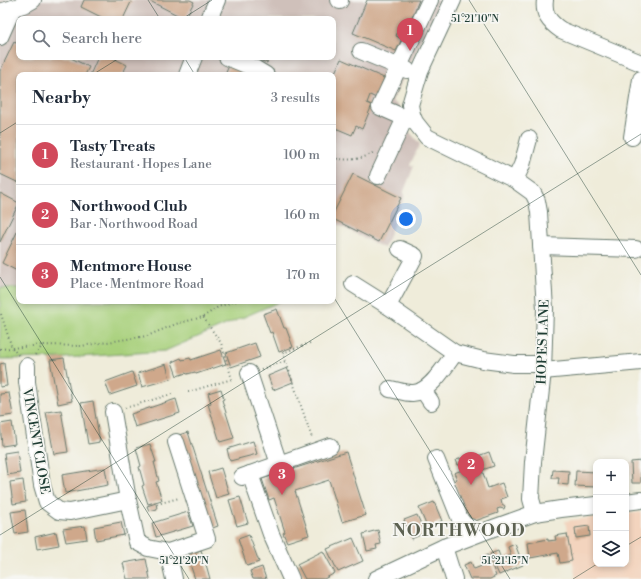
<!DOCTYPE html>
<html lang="en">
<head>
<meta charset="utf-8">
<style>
  :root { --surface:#fff; --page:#f6f6f7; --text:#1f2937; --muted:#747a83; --line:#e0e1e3; --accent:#d1495b }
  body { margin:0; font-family:"Libre Bodoni",serif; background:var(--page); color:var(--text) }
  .controls { position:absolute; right:12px; bottom:12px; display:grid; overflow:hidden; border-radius:8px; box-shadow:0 2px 6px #0003 }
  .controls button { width:36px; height:36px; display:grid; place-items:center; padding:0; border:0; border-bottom:1px solid var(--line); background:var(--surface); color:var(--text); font:20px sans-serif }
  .you { position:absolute; left:406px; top:219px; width:14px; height:14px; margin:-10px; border:3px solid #fff; border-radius:50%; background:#1a73e8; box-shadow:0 0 0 6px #1a73e833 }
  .badge { display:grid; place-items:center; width:26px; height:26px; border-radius:50%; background:var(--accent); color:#fff; font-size:13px; font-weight:700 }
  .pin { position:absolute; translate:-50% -33px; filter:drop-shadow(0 1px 2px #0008) }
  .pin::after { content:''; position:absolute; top:21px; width:14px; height:12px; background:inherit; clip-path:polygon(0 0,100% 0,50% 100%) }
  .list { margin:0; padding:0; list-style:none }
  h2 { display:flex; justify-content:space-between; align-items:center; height:52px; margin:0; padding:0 16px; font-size:17px }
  h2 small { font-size:13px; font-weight:400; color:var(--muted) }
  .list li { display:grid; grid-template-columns:26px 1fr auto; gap:12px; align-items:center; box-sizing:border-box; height:60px; padding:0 16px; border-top:1px solid var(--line) }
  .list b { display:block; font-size:15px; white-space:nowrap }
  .list p { margin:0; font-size:13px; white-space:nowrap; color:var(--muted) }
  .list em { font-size:13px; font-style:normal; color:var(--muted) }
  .icon { flex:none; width:22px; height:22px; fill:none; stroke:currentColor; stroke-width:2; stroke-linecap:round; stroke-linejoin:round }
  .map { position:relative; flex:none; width:641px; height:579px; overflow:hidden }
  .search { position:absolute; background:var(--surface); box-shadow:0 2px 6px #0003; left:16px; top:16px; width:320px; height:44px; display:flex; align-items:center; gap:10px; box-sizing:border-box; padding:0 14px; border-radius:8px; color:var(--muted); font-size:15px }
  .panel { position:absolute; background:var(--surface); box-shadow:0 2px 6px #0003; left:16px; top:72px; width:320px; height:232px; border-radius:8px }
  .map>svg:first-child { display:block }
  .built { fill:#f3d4be }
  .industrial { fill:#cfc0ba; fill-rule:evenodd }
  .green { fill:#a8d07b; stroke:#648658 }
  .building { fill:#cfa88b }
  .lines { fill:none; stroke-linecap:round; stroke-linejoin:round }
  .minor-casing { stroke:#687a6e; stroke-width:18 }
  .path { stroke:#687a6e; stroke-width:2; stroke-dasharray:1 3; stroke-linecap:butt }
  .minor { stroke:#fff; stroke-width:16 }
  .ticks { fill:none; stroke:#1f3d34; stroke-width:1; stroke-opacity:0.45 }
  .labels { text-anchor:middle; stroke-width:3.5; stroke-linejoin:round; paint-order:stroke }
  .street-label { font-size:13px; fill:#1f3d34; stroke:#f6f6f2 }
  .district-label { font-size:17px; font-weight:bold; letter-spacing:1px; fill:#5d6252; stroke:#f6f6f2 }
  .ticks-label { font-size:10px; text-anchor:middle; fill:#1f3d34; stroke:#f6f6f2; stroke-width:3.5; stroke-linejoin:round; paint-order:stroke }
</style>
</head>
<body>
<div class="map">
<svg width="641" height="579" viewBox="0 0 641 579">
  <rect width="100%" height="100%" fill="#f6f6f2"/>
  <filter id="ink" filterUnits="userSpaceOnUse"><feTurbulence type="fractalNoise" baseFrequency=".025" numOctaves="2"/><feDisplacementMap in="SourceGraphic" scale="8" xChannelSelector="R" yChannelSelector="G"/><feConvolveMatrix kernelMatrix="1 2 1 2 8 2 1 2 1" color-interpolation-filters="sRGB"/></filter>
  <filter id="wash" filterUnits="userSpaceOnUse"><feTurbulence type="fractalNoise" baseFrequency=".012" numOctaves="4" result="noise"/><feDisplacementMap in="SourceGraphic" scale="16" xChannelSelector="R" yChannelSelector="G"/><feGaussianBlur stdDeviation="0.9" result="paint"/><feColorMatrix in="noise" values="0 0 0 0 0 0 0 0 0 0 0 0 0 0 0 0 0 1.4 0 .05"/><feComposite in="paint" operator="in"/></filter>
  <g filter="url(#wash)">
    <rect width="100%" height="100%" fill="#efecda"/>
    <path class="built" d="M 641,512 L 641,579 L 576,579 L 565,521 L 596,517 L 596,564 L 626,564 L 626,514 Z"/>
    <path class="industrial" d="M 0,0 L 441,0 L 392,101 L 400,107 L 407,129 L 420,144 L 410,165 L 414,166 L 404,191 L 404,198 L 384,248 L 333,222 L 333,75 L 19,75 L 19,288 L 0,288 ZM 19,19 L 333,19 L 333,57 L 19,57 Z"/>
    <path class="green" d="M 0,288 L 19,288 L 19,301 L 281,301 L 165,351 L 65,358 L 0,359 Z"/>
    <g id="blocks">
      <g class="building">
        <path d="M 84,0 L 132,0 L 123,19 L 105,19 L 81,7 Z"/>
        <path d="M 148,0 L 190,0 L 194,2 L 185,19 Z"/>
        <path d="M 367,0 L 419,0 L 409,25 L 402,22 L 396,36 L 402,39 L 396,51 L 353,33 Z"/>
        <path d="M 19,37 L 19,57 L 69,57 L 89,67 L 85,75 L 19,75 L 19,183 L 0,174 L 0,71 L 14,42 L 16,43 Z"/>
        <path d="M 98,57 L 111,57 L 127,65 L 122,75 L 90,75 Z"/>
        <path d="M 251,57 L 269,57 L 267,63 Z"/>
        <path d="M 341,59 L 384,78 L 376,98 L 370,95 L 367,103 L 372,105 L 362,129 L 356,126 L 352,135 L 333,127 L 333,77 Z"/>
        <path d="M 230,63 L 251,75 L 225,75 Z"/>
        <path d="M 353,174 L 401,198 L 379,242 L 333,219 L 333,214 Z"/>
        <path d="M 0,193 L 19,203 L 0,242 Z"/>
        <path d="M 19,228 L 19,272 L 2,263 Z"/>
        <path d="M 277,309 L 284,328 L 286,328 L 293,347 L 279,352 L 272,332 L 270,333 L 263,314 Z"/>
        <path d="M 255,343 L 260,357 L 231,367 L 226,353 Z"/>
        <path d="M 221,350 L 226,364 L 196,374 L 195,372 L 187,374 L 186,373 L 177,376 L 172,362 L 181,358 L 182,360 L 190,358 L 191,360 Z"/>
        <path d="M 64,358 L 72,401 L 58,404 L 50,360 Z"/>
        <path d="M 4,363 L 7,386 L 0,387 L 0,364 Z"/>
        <path d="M 166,364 L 170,379 L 142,387 L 138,373 Z"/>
        <path d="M 287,368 L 293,382 L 273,390 L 268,376 Z"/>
        <path d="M 132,372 L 137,386 L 110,395 L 105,382 Z"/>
        <path d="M 221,389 L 224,399 L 222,400 L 234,438 L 220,442 L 208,404 L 211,403 L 208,393 Z"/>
        <path d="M 9,393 L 13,415 L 0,417 L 0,394 Z"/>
        <path d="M 176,399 L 180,413 L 135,427 L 131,414 Z"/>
        <path d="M 93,401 L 100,442 L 88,444 L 81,403 Z"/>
        <path d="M 61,410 L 68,452 L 54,454 L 46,412 Z"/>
        <path d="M 12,422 L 15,444 L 2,446 L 0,424 Z"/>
        <path d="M 188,432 L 218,526 L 210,529 L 179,435 Z"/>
        <path d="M 253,441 L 257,454 L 230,461 L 227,449 Z"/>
        <path d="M 150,444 L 156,462 L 154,462 L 159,481 L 156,482 L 162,500 L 148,504 L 142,486 L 144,485 L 139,467 L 141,466 L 136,448 Z"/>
        <path d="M 17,451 L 20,473 L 7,475 L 4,453 Z"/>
        <path d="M 346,452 L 366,515 L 342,522 L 329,480 L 295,491 L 309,535 L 287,542 L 283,533 L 285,532 L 274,498 L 269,500 L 262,479 Z"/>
        <path d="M 489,452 L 494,466 L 482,470 L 488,488 L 502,483 L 507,497 L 501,499 L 502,504 L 505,506 L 504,509 L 500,508 L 497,509 L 498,513 L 472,522 L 469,515 L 466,516 L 454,481 L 457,479 L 454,473 L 465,469 L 468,476 L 473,474 L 470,463 L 458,465 L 456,460 L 466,457 L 467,460 Z"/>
        <path d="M 641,461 L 641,483 L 632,483 L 631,462 Z"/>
        <path d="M 105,468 L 108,485 L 65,493 L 62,475 Z"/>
        <path d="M 221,468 L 229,494 L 216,498 L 208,472 Z"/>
        <path d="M 553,470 L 569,471 L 568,485 L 558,484 L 559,478 L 552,478 Z"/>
        <path d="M 576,471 L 596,472 L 596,487 L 575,486 Z"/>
        <path d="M 23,480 L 26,502 L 13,504 L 10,482 Z"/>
        <path d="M 240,497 L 248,523 L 237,526 L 229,500 Z"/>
        <path d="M 434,502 L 442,521 L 427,527 L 419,508 Z"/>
        <path d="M 156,503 L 157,509 L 149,511 L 147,506 Z"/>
        <path d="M 25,510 L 28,532 L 15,534 L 11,512 Z"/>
        <path d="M 188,512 L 193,526 L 156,537 L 152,523 Z"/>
        <path d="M 417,515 L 425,533 L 411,539 L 404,520 Z"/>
        <path d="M 121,522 L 124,535 L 96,540 L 94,527 Z"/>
        <path d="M 85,526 L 87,539 L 66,542 L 63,529 Z"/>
        <path d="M 589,526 L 590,536 L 576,538 L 575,528 Z"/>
        <path d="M 378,530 L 381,544 L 376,545 L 377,549 L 367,551 L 363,534 Z"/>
        <path d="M 56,532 L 59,545 L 37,549 L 35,537 Z"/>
        <path d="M 567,534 L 572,561 L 560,563 L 558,553 L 530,558 L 528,543 L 548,539 L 548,541 L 556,540 L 555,536 Z"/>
        <path d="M 249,535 L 259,562 L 247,566 L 238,539 Z"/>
        <path d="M 353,538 L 363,561 L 338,572 L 327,549 Z"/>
        <path d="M 515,544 L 523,565 L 499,575 L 490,554 L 498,551 L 501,559 L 511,555 L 508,547 Z"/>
        <path d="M 201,550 L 207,568 L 210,579 L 195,579 L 187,555 Z"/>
        <path d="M 323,551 L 335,573 L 324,579 L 305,579 L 297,564 Z"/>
        <path d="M 488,555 L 496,576 L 490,579 L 470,579 L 464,565 L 471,562 L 474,569 L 482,566 L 484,563 L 481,558 Z"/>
        <path d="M 146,559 L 150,579 L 127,579 L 123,563 Z"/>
        <path d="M 262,567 L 266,579 L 253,579 L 250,571 Z"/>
      </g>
    </g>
  </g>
  <g filter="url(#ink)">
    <use href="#blocks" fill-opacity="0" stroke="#687a6e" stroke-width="1"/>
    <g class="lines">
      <g class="minor-casing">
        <g id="minor">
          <path d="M 339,0 L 340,1"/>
          <path d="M 453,0 L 420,71 L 410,105 L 412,115 L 415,122 L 427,137 L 515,180 L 533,193 L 537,201 L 539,212 L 545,309 L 543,371 L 533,462 L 531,499 L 535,513"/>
          <path d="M 545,0 C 543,14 549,22 561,30 L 641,63"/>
          <path d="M 0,12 L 26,4 L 33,0"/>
          <path d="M 209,19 L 217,0"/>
          <path d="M 0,37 L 13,8"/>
          <path d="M 361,51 L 407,70"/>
          <path d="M 227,57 L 256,69 L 266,75"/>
          <path d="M 187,75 L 194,57"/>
          <path d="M 405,118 L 380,107 L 430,0"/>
          <path d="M 632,137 L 641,79"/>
          <path d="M 378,176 L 405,118 L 412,115"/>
          <path d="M 515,180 L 522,165 L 529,139"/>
          <path d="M 541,246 L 636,249"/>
          <path d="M 353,284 L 388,306 L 455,353 L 483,360 L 514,364 L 542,364"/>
          <path d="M 388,306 L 415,256 L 400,249"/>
          <path d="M 27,366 L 27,382 L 42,485 L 47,502 L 59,511 L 70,512 L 128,500"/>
          <path d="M 543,371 L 641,362"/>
          <path d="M 249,373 L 279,464"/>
          <path d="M 390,389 C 397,390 404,393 412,393 C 429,394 446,365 455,353"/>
          <path d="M 423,390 L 431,402"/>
          <path d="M 113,412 L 128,500 L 137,542 L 148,548 L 168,552 L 174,579"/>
          <path d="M 436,459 L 460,519 L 465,525 L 472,528 L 475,534"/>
          <path d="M 250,474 L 271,534 L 291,579"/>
          <path d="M 242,477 L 330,446"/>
          <path d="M 626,502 L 641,500"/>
          <path d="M 444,547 L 454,579"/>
          <path d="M 168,552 L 207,539 L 176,442"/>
          <path d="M 376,579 L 444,547 L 496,527 L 535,513 L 561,509 L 596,505"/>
        </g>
      </g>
      <g class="path">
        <path d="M 333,158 C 347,161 362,160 374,152"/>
        <path d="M 1,314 L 12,348 L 19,356"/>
        <path d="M 203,317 L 218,307 L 236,301"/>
        <path d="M 310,343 L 283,353 L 312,438"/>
        <path d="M 0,349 L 43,345 L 81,346 L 147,336 L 176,324 L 203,317 L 221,343 L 232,379"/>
        <path d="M 35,355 L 43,345"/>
        <path d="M 261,369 L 286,361"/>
        <path d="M 188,392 L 232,379"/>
        <path d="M 125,408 L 172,394"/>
        <path d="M 157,504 L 179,498"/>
      </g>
      <use href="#minor" class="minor"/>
    </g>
  </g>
  <path class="ticks" d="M 148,0 L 160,19M 469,0 L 641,275M 182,19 L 212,0M 184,57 L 195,75M 92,75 L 121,57M 0,133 L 19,121M 0,277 L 189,579M 333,296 L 510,579M 0,535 L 641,134M 626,546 L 641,537M 573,579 L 597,564"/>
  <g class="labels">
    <g class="street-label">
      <text transform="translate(542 342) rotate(-88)" y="5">HOPES LANE</text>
      <text transform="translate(37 441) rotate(80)" y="5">VINCENT CLOSE</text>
    </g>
    <g class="district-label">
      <text x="459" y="536">NORTHWOOD</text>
    </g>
  </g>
  <g class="ticks-label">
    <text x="475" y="22">51°21'10"N</text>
    <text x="184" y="564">51°21'20"N</text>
    <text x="505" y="564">51°21'15"N</text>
  </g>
</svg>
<div class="controls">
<button>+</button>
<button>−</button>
<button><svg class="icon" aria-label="layers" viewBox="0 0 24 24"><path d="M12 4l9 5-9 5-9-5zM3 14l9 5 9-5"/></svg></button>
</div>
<div class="you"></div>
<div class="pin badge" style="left:410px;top:51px">1</div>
<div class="pin badge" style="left:471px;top:485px">2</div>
<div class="pin badge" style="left:282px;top:495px">3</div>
<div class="search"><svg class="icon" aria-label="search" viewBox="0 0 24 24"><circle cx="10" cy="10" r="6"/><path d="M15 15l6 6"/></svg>Search here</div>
<section class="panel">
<h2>Nearby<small>3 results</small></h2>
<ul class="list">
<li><span class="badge">1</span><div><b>Tasty Treats</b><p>Restaurant · Hopes Lane</p></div><em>100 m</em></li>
<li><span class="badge">2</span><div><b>Northwood Club</b><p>Bar · Northwood Road</p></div><em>160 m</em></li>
<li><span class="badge">3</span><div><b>Mentmore House</b><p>Place · Mentmore Road</p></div><em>170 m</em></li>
</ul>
</section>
</div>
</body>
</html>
